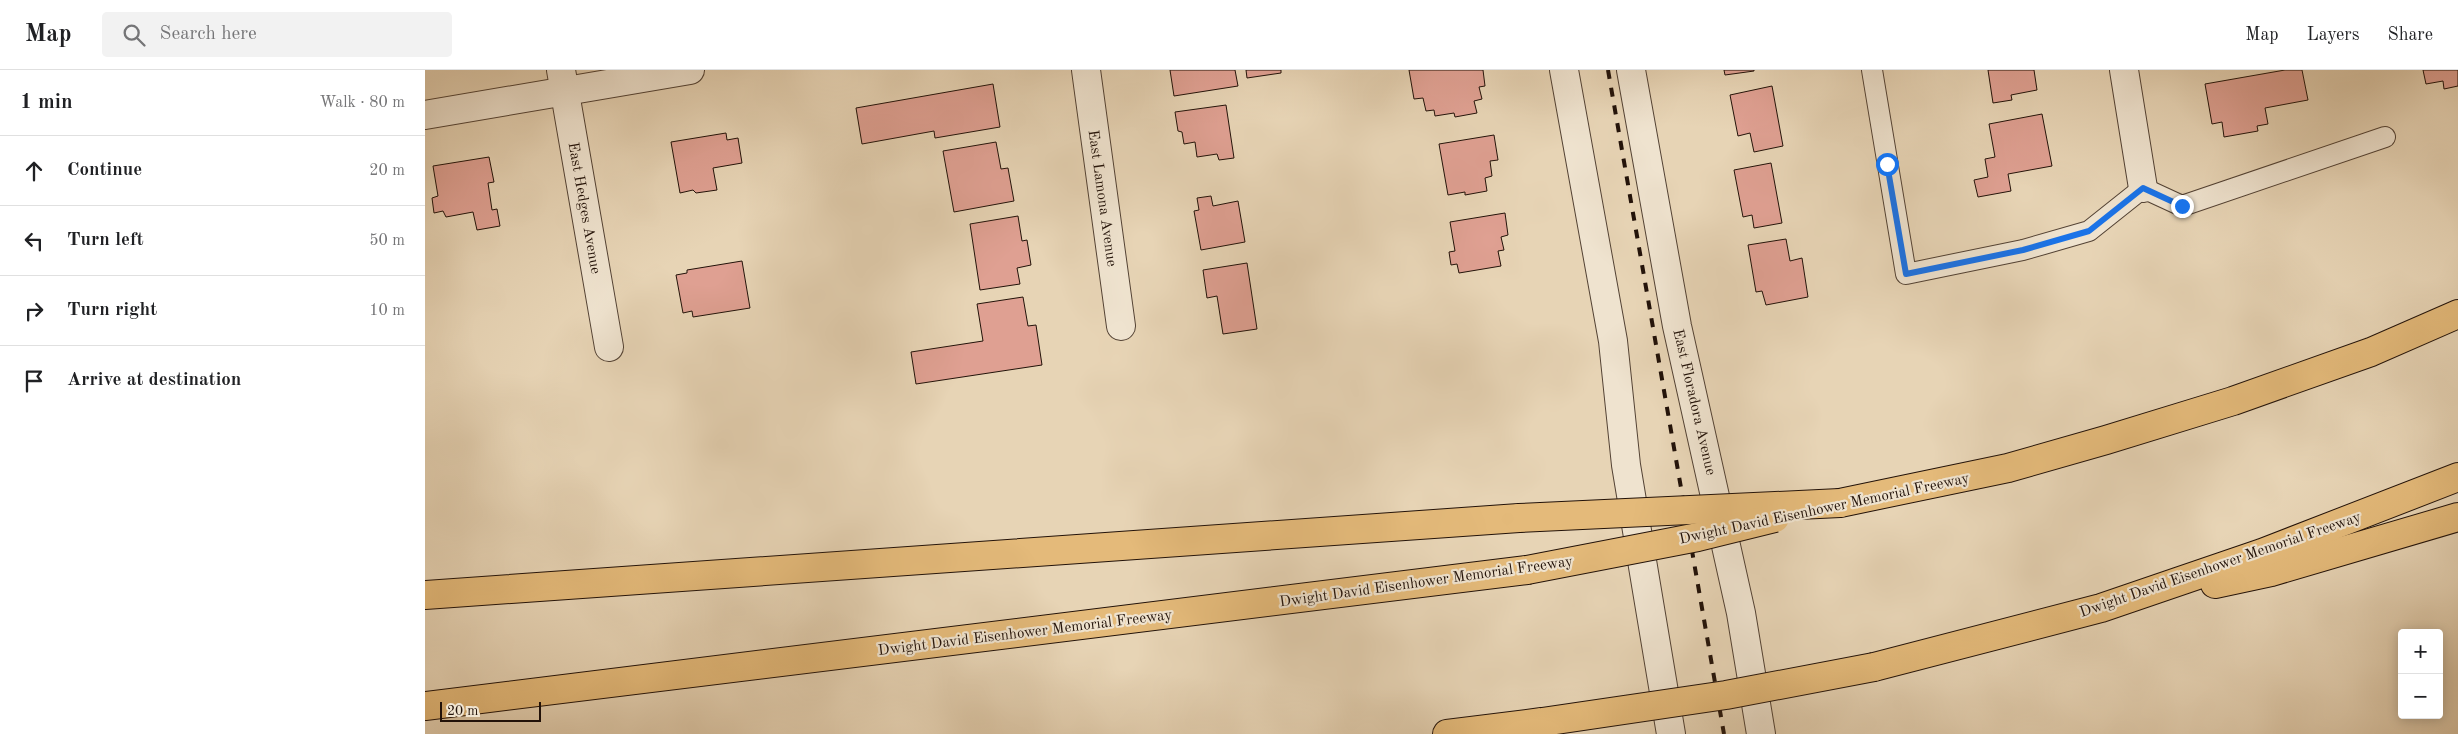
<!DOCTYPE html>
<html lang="en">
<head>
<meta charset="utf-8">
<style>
  :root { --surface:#fff; --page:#f2f2f2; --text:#202124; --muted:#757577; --line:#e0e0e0 }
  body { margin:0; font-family:"Old Standard TT",serif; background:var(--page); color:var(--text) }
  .controls { position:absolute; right:15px; bottom:15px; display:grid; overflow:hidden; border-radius:5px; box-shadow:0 2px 12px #0003 }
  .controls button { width:45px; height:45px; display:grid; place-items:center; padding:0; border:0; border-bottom:1px solid var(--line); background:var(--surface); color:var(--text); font:25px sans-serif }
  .scale { position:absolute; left:15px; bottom:12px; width:101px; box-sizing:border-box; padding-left:5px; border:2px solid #221209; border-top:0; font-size:14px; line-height:18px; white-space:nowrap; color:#221209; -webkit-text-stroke:4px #efe3cf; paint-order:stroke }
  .stop { position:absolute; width:15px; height:15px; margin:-11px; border:4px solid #1a73e8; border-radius:50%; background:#fff }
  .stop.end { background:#1a73e8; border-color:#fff; box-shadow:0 1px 5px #0008 }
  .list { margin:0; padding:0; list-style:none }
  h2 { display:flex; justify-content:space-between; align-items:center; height:65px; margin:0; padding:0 20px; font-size:21px }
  h2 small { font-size:16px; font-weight:400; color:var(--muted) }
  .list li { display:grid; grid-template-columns:32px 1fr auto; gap:15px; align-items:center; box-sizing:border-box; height:70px; padding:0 20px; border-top:1px solid var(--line) }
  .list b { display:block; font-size:19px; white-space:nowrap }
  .list em { font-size:16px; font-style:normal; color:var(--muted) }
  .icon { flex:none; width:28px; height:28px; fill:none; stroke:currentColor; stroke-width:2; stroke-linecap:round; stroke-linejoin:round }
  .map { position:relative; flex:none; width:2033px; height:664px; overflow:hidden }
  header { display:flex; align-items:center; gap:30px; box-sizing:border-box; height:70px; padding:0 25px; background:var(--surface); border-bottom:1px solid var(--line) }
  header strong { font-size:24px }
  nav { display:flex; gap:28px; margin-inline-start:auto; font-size:18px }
  .search { width:350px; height:45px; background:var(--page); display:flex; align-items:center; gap:12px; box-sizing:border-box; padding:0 18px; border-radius:5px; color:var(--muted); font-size:19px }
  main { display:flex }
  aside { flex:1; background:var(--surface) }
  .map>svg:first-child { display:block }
  .building { fill:#dfa092; stroke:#221209 }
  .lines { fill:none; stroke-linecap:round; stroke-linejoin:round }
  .lane-casing { stroke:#534234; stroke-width:22 }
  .street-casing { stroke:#534234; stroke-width:30 }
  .highway-casing { stroke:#221209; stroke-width:30 }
  .lane { stroke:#efe3cf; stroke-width:20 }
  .street { stroke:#efe3cf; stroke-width:28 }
  .highway { stroke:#e4ba7a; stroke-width:28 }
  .rail { stroke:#221209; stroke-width:4; stroke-dasharray:9 9; stroke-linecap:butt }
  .highway-bridge-casing { stroke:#221209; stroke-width:30; stroke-linecap:butt }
  .highway-bridge { stroke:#e4ba7a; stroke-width:28 }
  .route { stroke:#1a73e8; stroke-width:6 }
  .labels { text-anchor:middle; stroke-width:4.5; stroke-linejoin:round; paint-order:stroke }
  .street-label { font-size:15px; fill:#221209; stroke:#efe3cf }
</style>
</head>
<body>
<header>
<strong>Map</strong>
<div class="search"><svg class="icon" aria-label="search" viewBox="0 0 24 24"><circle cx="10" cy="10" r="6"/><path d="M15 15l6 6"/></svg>Search here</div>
<nav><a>Map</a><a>Layers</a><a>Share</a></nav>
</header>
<main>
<aside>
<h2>1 min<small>Walk · 80 m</small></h2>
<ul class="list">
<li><svg class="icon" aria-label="ahead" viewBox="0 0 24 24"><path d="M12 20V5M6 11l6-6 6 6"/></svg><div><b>Continue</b></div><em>20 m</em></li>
<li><svg class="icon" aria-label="left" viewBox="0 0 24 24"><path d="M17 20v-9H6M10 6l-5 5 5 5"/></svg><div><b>Turn left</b></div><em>50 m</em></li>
<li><svg class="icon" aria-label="right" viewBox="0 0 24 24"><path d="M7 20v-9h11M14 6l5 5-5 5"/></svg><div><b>Turn right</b></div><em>10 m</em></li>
<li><svg class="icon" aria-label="arrive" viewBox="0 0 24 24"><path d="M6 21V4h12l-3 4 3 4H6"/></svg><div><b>Arrive at destination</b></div></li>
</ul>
</aside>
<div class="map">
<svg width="2033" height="664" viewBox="0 0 2033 664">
  <rect width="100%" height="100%" fill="#e7d4b5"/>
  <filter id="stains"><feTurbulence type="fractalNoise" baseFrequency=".004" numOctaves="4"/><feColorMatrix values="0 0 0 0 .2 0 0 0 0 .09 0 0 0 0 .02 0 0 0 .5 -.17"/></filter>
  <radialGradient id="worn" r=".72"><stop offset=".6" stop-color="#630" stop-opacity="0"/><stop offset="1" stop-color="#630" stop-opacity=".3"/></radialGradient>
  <g class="building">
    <path d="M 745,0 L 810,0 L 813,16 L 749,26 Z"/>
    <path d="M 821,0 L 856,0 L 856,3 L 822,8 Z"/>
    <path d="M 984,0 L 1058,0 L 1060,16 L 1054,17 L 1057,29 L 1049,31 L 1052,43 L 1030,47 L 1029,43 L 1010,46 L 1009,40 L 1001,41 L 998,28 L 989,29 Z"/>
    <path d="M 1299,0 L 1329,0 L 1329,1 L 1300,5 Z"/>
    <path d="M 1563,0 L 1609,0 L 1612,20 L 1586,25 L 1587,30 L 1568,33 Z"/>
    <path d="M 1860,0 L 1877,0 L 1883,30 L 1840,38 L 1843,54 L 1832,56 L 1833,61 L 1799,67 L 1797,52 L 1787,54 L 1780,14 Z"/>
    <path d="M 1998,0 L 2033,0 L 2033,16 L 2019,19 L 2018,11 L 2001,14 Z"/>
    <path d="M 568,14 L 575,57 L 510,68 L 509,61 L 437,74 L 431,38 Z"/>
    <path d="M 1347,16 L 1358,76 L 1329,82 L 1325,63 L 1313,66 L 1305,25 Z"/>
    <path d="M 801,35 L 809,88 L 794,90 L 792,84 L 772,87 L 770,72 L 759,74 L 757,62 L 753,61 L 750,42 Z"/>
    <path d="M 1617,44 L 1627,96 L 1583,104 L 1586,121 L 1553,127 L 1549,110 L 1563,107 L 1560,89 L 1570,87 L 1564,54 Z"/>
    <path d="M 301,63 L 302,70 L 313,68 L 317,93 L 288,98 L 292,120 L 271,123 L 268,120 L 255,123 L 246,72 Z"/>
    <path d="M 1069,65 L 1073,90 L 1065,91 L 1067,106 L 1060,108 L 1062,121 L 1040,125 L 1040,122 L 1023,125 L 1014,74 Z"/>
    <path d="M 571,72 L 576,99 L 583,98 L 589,131 L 529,142 L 518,81 Z"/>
    <path d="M 64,87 L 69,112 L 63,113 L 67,140 L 72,139 L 75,156 L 52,160 L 48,142 L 21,147 L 18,141 L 9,143 L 7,128 L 13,126 L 8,96 Z"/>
    <path d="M 1346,93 L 1357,153 L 1329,158 L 1327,145 L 1318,147 L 1309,100 Z"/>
    <path d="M 786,126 L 788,136 L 813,131 L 820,172 L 776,180 L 769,141 L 774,140 L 772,128 Z"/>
    <path d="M 1080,143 L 1083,165 L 1076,167 L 1079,180 L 1073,181 L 1076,196 L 1034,203 L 1032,194 L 1026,195 L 1024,182 L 1030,181 L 1025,152 Z"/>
    <path d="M 593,146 L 597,171 L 602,170 L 606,195 L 592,198 L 595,214 L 555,220 L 545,154 Z"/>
    <path d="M 1361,169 L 1365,191 L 1377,188 L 1383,227 L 1341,235 L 1337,221 L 1331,222 L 1323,175 Z"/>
    <path d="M 317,191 L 325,238 L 268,247 L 267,241 L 258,243 L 251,205 L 262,203 L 262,200 Z"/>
    <path d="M 822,193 L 832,259 L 798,264 L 792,226 L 782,228 L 778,200 Z"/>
    <path d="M 598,227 L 603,256 L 611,255 L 617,295 L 491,314 L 486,282 L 558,271 L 552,234 Z"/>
  </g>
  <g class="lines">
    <g class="lane-casing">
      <path id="lane" d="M 1447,0 L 1481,204 L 1598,180 L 1664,161 L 1718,118 L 1757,136 L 1960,67"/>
    </g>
    <g class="street-casing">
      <g id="street">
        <path d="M 136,0 L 184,277"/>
        <path d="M 661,0 L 696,256"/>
        <path d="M 1139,0 L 1188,271 L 1201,395 L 1246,664"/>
        <path d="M 1206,0 L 1252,256 L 1316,543 L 1336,664"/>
        <path d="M 1699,0 L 1718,118"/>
        <path d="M 0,45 L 265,0"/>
      </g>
    </g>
    <g class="highway-casing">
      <g id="highway">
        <path d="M 1415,433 L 1583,398 L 1681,370 L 1808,331 L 1946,282 L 2033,244"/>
        <path d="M 1790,514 L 1846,502 L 2033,447"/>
        <path d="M 0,525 L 1094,448"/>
        <path d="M 1449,597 L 1676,538 L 1837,483 L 2033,407"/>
        <path d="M 0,636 L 1102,500"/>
        <path d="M 1022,664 L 1117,652"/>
      </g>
    </g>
    <use href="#lane" class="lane"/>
    <use href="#street" class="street"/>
    <use href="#highway" class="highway"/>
    <path class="rail" d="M 1183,0 L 1299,664"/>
    <g class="highway-bridge-casing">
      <g id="highway-bridge">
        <path d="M 1094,448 L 1415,433"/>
        <path d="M 1102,500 L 1273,467 L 1350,448"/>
        <path d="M 1117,652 L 1301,625 L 1449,597"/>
      </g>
    </g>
    <use href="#highway-bridge" class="highway-bridge"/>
  </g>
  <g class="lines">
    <path class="route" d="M 1462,94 L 1481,204 L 1598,180 L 1664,161 L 1718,118 L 1757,136"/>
  </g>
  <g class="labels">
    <g class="street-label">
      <text transform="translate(678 128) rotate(82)" y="5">East Lamona Avenue</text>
      <text transform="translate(160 138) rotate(80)" y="5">East Hedges Avenue</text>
      <text transform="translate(1270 332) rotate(77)" y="5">East Floradora Avenue</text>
      <text transform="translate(1399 438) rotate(-12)" y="5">Dwight David Eisenhower Memorial Freeway</text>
      <text transform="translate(1795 494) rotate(-19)" y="5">Dwight David Eisenhower Memorial Freeway</text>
      <text transform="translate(1001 511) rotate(-8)" y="5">Dwight David Eisenhower Memorial Freeway</text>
      <text transform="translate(600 562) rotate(-7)" y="5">Dwight David Eisenhower Memorial Freeway</text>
    </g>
  </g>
  <rect width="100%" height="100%" filter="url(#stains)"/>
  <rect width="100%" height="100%" fill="url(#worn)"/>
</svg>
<div class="controls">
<button>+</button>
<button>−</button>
</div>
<div class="scale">20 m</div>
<div class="stop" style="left:1462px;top:94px"></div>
<div class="stop end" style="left:1757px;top:136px"></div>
</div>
</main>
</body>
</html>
